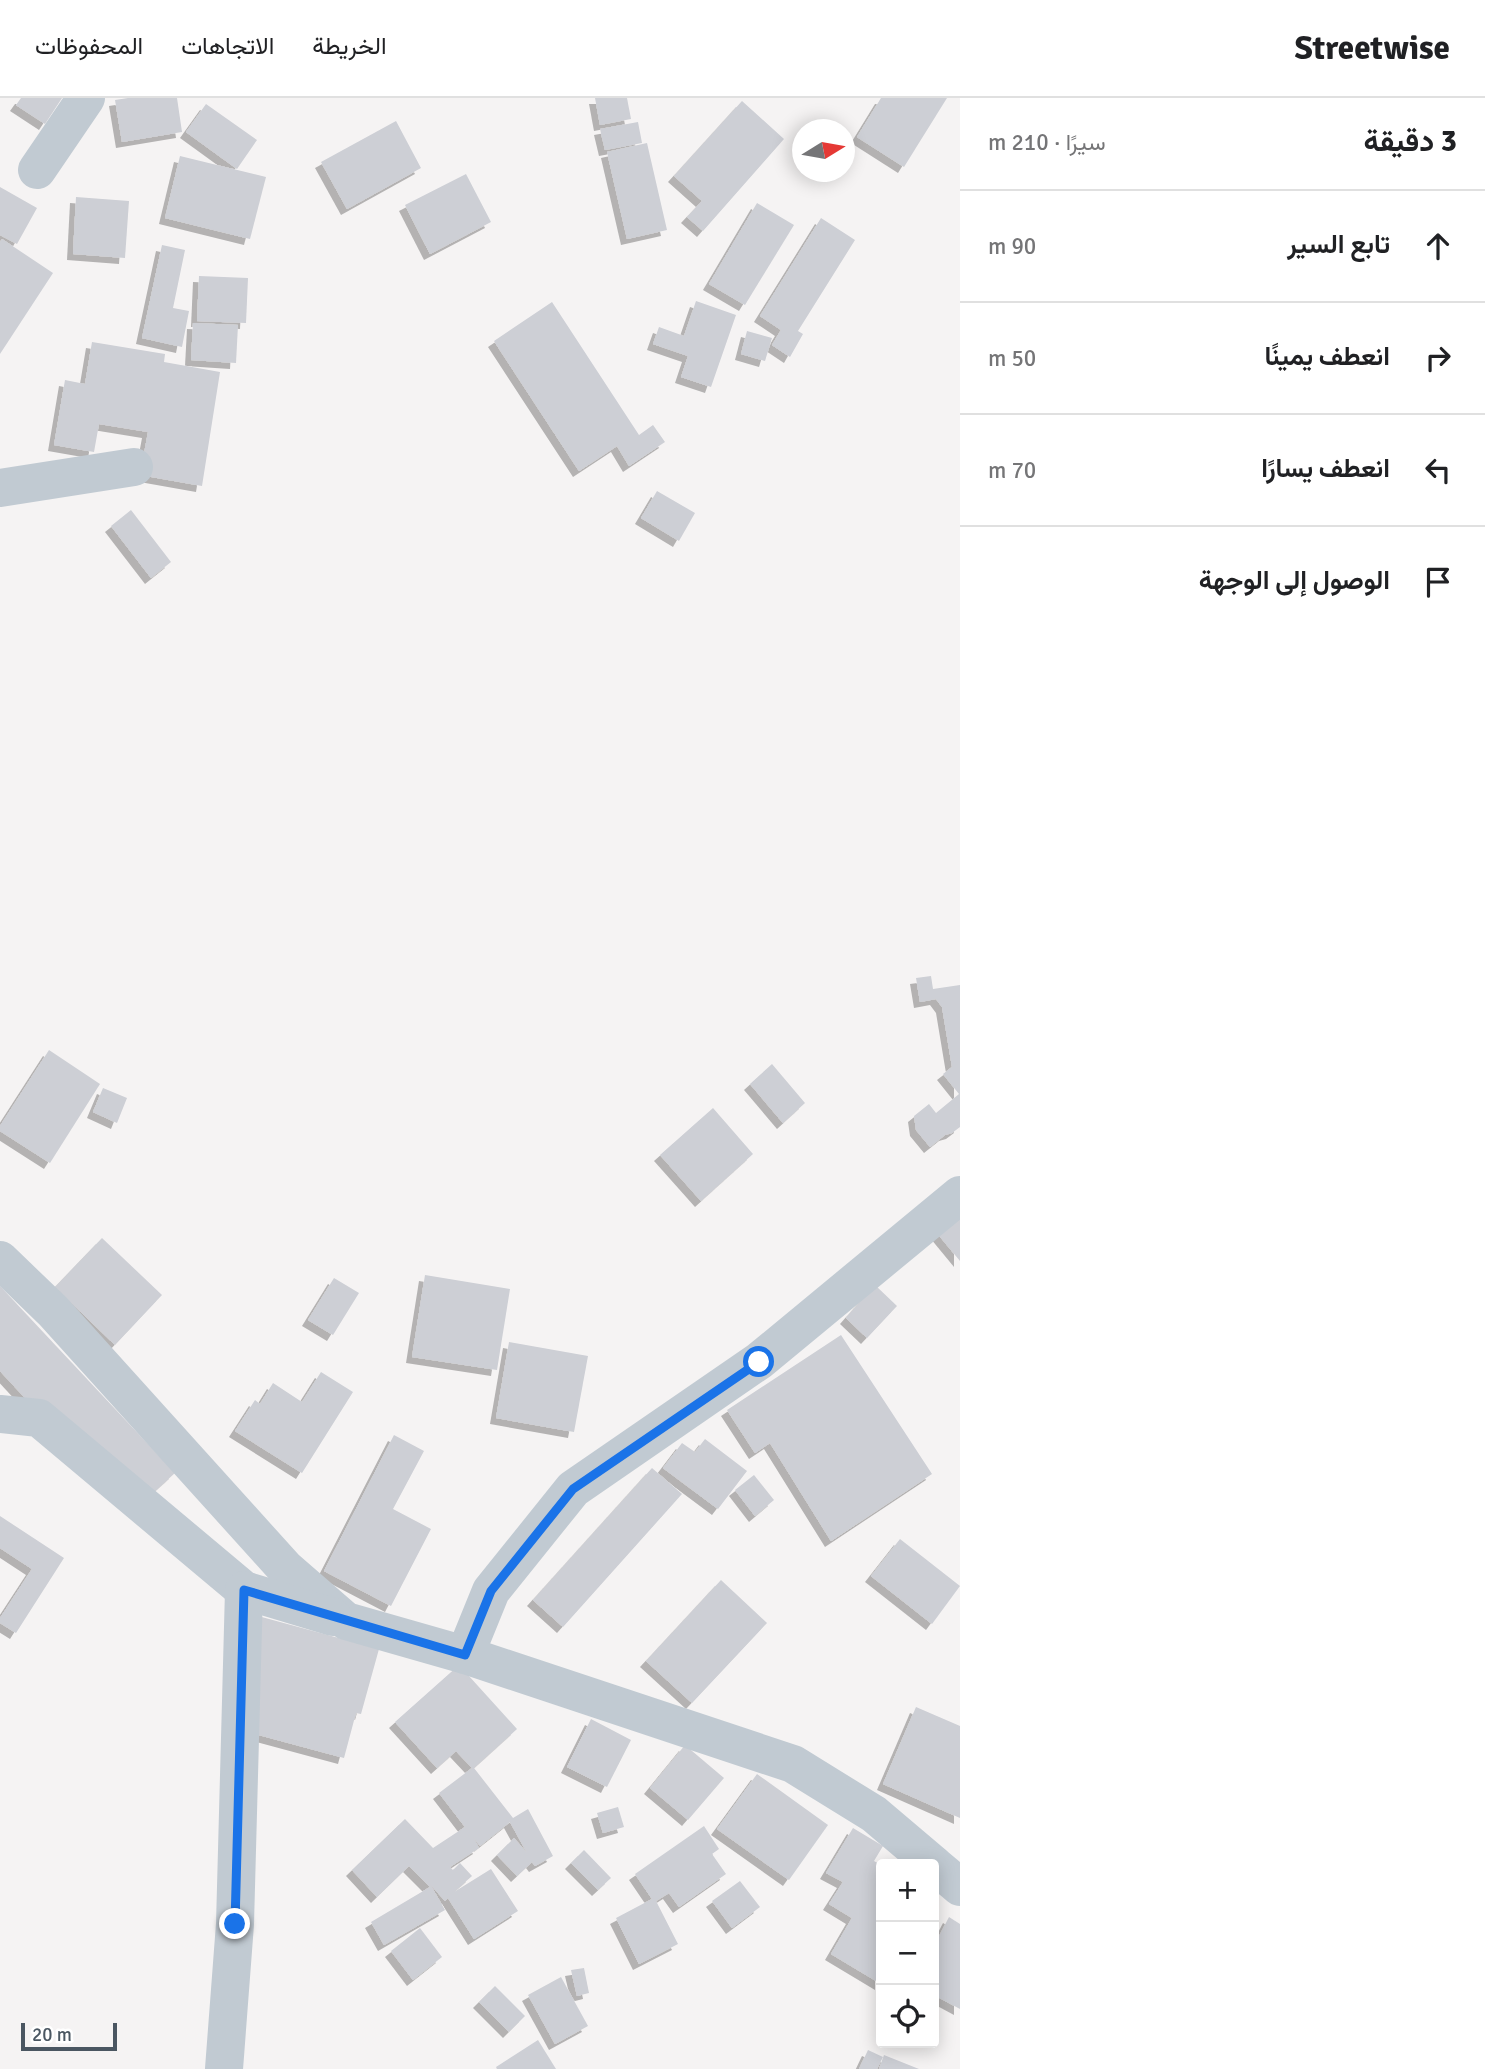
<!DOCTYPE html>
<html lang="ar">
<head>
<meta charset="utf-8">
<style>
  :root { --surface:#fff; --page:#f2f2f2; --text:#202124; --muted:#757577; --line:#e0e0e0 }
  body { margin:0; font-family:Signika,Vazirmatn,sans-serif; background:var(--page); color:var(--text); direction:rtl }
  .controls { position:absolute; right:21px; bottom:21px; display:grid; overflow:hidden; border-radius:7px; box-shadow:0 4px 18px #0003 }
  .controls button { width:63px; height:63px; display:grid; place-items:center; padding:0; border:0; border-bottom:2px solid var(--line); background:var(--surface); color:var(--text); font:35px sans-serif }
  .compass { position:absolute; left:792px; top:21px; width:63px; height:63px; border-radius:50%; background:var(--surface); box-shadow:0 4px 18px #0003; rotate:79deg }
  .scale { position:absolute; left:21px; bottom:18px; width:96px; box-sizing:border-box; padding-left:7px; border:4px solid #4a5661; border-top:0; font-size:19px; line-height:24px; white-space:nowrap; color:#4a5661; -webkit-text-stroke:5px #fff; paint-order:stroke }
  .stop { position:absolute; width:21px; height:21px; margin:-16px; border:5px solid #1a73e8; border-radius:50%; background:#fff }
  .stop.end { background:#1a73e8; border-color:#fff; box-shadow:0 2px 7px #0008 }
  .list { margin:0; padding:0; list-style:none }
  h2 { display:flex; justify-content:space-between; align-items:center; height:91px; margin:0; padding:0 28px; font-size:30px }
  h2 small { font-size:23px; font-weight:400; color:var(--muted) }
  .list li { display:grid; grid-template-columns:46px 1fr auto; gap:21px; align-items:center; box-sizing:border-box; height:112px; padding:0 28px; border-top:2px solid var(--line) }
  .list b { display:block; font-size:26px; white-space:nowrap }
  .list em { font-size:23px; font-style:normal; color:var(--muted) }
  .icon { flex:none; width:38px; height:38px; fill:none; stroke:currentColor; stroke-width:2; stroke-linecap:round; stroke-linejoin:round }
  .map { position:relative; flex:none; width:960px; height:1971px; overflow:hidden; direction:ltr }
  header { display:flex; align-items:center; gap:42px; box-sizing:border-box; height:98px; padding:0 35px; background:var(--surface); border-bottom:2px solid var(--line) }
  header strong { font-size:33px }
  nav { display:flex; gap:38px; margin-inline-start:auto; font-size:24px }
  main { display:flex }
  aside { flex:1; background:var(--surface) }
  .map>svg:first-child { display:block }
  .building { fill:#cdcfd5; filter:url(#shadow) }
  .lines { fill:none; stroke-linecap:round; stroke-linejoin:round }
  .minor { stroke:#c1cad2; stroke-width:38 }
  .route { stroke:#1a73e8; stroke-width:9 }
</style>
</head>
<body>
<header>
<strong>Streetwise</strong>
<nav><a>الخريطة</a><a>الاتجاهات</a><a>المحفوظات</a></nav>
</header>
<main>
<aside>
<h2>3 دقيقة<small>سيرًا · 210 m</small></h2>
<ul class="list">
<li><svg class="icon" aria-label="ahead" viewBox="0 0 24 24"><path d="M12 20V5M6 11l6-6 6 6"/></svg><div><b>تابع السير</b></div><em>90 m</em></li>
<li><svg class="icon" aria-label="right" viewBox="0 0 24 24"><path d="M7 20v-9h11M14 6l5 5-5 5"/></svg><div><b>انعطف يمينًا</b></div><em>50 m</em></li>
<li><svg class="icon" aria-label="left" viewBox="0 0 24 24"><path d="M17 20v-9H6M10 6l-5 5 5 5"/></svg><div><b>انعطف يسارًا</b></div><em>70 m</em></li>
<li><svg class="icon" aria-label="arrive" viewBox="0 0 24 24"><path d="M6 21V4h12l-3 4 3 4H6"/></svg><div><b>الوصول إلى الوجهة</b></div></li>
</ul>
</aside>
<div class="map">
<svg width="960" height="1971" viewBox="0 0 960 1971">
  <defs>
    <filter id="shadow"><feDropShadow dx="-6" dy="6" stdDeviation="0" flood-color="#0004"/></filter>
  </defs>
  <rect width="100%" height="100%" fill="#f5f3f3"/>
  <g class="building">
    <path d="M 21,0 L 62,0 L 45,26 L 16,7 Z"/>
    <path d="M 128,0 L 177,0 L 182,34 L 122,44 L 115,2 Z"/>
    <path d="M 595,0 L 627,0 L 631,21 L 600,27 Z"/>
    <path d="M 881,0 L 947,0 L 904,69 L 857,39 Z"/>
    <path d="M 742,3 L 784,41 L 703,133 L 687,119 L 702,103 L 674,78 Z"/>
    <path d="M 206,6 L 257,42 L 237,71 L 186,34 Z"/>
    <path d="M 396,23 L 421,70 L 347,111 L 321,64 Z"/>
    <path d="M 638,24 L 642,45 L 605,52 L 600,31 Z"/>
    <path d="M 647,45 L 667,132 L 627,141 L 607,54 Z"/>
    <path d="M 180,58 L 266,79 L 250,141 L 165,120 Z"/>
    <path d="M 466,76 L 491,124 L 430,156 L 405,107 Z"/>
    <path d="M 0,89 L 37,110 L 17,146 L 0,137 Z"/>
    <path d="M 76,99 L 129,103 L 125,160 L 73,156 Z"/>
    <path d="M 757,105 L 794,127 L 745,207 L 709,186 Z"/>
    <path d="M 821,120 L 855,142 L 798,233 L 803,236 L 790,259 L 772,247 L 781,232 L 760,218 Z"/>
    <path d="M 2,141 L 53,175 L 0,256 L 0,144 Z"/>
    <path d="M 162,147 L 185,152 L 173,210 L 189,213 L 182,249 L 142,240 Z"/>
    <path d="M 199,178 L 248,180 L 246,225 L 197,223 Z"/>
    <path d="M 696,203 L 736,217 L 711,289 L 681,279 L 688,258 L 653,246 L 659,229 L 684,238 Z"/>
    <path d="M 552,204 L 639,337 L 653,327 L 665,344 L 629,368 L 617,348 L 579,373 L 494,243 Z"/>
    <path d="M 193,225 L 238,227 L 236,265 L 191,262 Z"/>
    <path d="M 747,233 L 772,240 L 765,263 L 741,256 Z"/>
    <path d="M 92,244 L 165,256 L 164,264 L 220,274 L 202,388 L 140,377 L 148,334 L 99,326 L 94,354 L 54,347 L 65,282 L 85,286 Z"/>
    <path d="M 657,393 L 695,415 L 679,443 L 641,420 Z"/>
    <path d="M 131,412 L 171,464 L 151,480 L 111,428 Z"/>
    <path d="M 931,878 L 933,891 L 960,887 L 960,1029 L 952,1035 L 945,1037 L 930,1049 L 916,1032 L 914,1018 L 929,1006 L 936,1015 L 959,996 L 943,976 L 952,969 L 942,909 L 936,901 L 920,904 L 916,880 Z"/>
    <path d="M 49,952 L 100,986 L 50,1065 L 0,1033 L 0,1028 Z"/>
    <path d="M 772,966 L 805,1005 L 783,1025 L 750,986 Z"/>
    <path d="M 103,990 L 127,1000 L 117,1025 L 93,1014 Z"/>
    <path d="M 713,1010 L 753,1056 L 701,1103 L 660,1057 Z"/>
    <path d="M 960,1106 L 960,1163 L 932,1129 Z"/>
    <path d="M 102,1140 L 162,1197 L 115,1247 L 55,1189 Z"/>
    <path d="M 425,1177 L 510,1191 L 497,1272 L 412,1259 Z"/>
    <path d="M 334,1180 L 359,1195 L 333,1237 L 308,1222 Z"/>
    <path d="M 875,1187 L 897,1208 L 867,1240 L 846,1220 Z"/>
    <path d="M 0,1188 L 175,1375 L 142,1405 L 51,1328 L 0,1273 Z"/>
    <path d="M 841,1237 L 932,1376 L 831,1443 L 770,1345 L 755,1355 L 727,1312 Z"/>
    <path d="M 509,1244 L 588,1258 L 574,1334 L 496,1320 Z"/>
    <path d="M 321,1274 L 353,1294 L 302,1375 L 235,1333 L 255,1302 L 260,1306 L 273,1285 L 302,1304 Z"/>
    <path d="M 394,1337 L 424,1353 L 393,1411 L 431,1431 L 391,1508 L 324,1473 Z"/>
    <path d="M 705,1341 L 747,1373 L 718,1411 L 663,1370 L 682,1345 L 695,1354 Z"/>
    <path d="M 652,1370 L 682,1396 L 563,1529 L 533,1502 Z"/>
    <path d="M 754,1377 L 774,1402 L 755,1418 L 735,1392 Z"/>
    <path d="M 0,1418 L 64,1460 L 16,1535 L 0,1525 L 0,1520 L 32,1471 L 0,1450 Z"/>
    <path d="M 900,1441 L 960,1488 L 932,1526 L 871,1478 Z"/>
    <path d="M 721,1482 L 767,1525 L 692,1605 L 646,1563 Z"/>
    <path d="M 258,1518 L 379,1551 L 361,1616 L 356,1615 L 344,1660 L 229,1629 Z"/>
    <path d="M 459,1567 L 517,1631 L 474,1670 L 513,1720 L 528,1711 L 553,1758 L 535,1768 L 532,1764 L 517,1778 L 497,1757 L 514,1740 L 527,1755 L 510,1724 L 480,1748 L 473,1739 L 479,1750 L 450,1769 L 453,1772 L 460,1765 L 472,1778 L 454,1794 L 491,1771 L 518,1813 L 474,1841 L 448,1800 L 445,1803 L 430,1786 L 445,1812 L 384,1847 L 371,1824 L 430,1789 L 409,1768 L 377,1799 L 352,1772 L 405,1721 L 433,1750 L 465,1729 L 439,1695 L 472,1670 L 456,1653 L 437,1670 L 395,1624 Z"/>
    <path d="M 916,1609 L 960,1628 L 960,1720 L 883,1686 Z"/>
    <path d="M 591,1621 L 631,1642 L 607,1689 L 567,1669 Z"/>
    <path d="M 685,1647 L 724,1680 L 688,1722 L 650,1690 Z"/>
    <path d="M 757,1676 L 828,1727 L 789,1782 L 717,1731 Z"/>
    <path d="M 618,1709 L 624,1729 L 603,1735 L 597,1715 Z"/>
    <path d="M 704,1728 L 719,1751 L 712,1756 L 726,1776 L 679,1809 L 669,1795 L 656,1803 L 678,1846 L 639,1866 L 616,1820 L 652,1801 L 635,1776 Z"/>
    <path d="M 853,1730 L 883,1748 L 874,1763 L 881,1767 L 881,1886 L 831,1856 L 852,1820 L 829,1806 L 843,1784 L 826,1775 Z"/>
    <path d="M 584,1752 L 611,1780 L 598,1792 L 571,1765 Z"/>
    <path d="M 740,1783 L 760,1809 L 732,1830 L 712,1803 Z"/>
    <path d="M 949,1819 L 960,1826 L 960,1911 L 934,1897 L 934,1848 Z"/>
    <path d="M 420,1830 L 442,1859 L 413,1882 L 391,1853 Z"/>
    <path d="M 584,1870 L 589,1895 L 577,1898 L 571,1872 Z"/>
    <path d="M 561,1879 L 588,1928 L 555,1946 L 528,1897 Z"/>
    <path d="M 495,1888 L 525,1918 L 509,1934 L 479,1904 Z"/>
    <path d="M 538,1942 L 556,1971 L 497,1971 L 496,1969 Z"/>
    <path d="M 868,1952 L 883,1959 L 877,1971 L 859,1971 Z"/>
    <path d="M 884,1957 L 919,1971 L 879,1971 Z"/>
  </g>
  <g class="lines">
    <g class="minor">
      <path d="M 37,72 L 86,0"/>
      <path d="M 0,390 L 134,369"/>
      <path d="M 0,1162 L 53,1213 L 285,1470 L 346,1523 L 465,1557 L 491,1493 L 573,1391 L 759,1263 L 960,1097"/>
      <path d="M 0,1316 L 39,1320 L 244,1492 L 333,1519"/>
      <path d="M 465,1557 L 793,1666 L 874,1716 L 933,1766"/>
      <path d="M 934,1767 L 960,1789"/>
      <path d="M 224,1971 L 235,1826 L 244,1492"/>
    </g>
  </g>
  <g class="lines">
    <path class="route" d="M 235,1826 L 244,1492 L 465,1557 L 491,1493 L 573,1391 L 759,1264"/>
  </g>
</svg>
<div class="controls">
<button>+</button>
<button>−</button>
<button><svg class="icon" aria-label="locate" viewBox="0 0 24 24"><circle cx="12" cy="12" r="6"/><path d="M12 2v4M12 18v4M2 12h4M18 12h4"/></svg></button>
</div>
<svg class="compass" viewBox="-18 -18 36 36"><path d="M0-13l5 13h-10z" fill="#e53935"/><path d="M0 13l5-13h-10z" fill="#757577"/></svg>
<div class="scale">20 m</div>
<div class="stop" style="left:759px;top:1264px"></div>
<div class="stop end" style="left:235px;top:1826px"></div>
</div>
</main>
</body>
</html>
